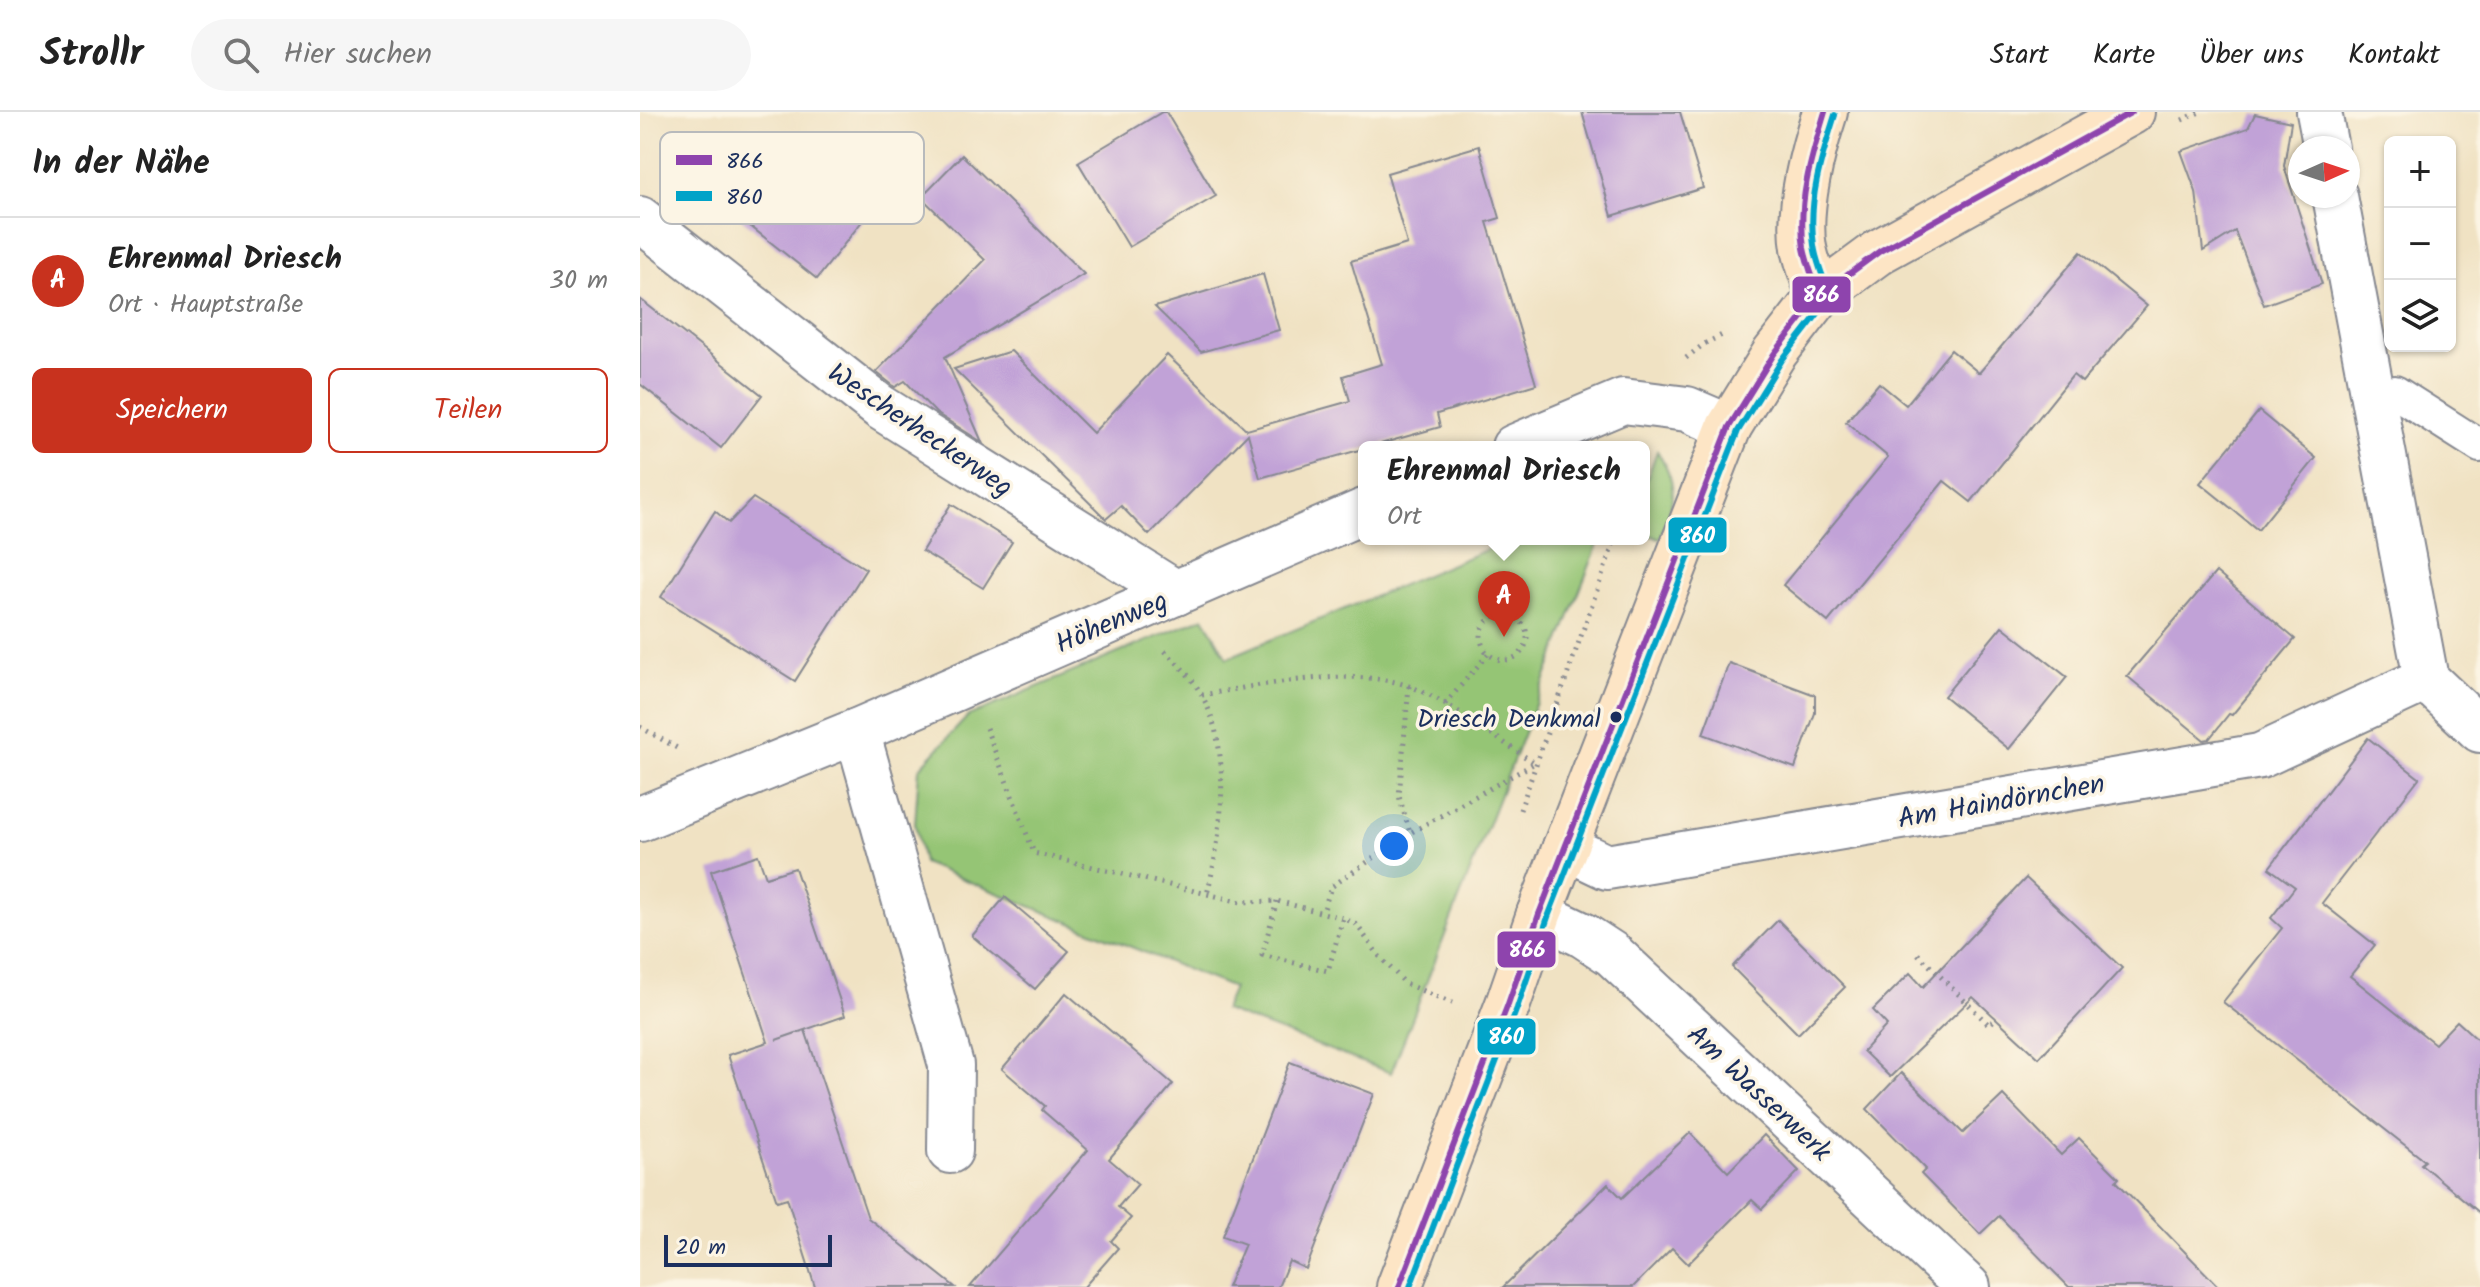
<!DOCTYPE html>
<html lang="de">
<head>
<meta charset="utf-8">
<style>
  :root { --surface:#fff; --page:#f6f6f6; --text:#222; --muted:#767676; --line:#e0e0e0; --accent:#c8321e }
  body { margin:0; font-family:Kalam,sans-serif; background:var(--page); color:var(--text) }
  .controls { position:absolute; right:24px; top:24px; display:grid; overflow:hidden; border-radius:12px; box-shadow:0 2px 6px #0004 }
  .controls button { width:72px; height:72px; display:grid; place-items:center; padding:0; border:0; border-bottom:2px solid var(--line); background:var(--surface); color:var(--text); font:40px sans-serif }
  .compass { position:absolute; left:1648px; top:24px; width:72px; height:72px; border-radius:50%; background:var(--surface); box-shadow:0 2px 6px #0004; rotate:87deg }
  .scale { position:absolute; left:24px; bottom:20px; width:168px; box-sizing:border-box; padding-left:8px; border:4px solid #1b2f5e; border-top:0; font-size:22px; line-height:28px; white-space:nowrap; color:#1b2f5e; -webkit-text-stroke:6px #fcf5e5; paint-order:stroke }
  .you { position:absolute; left:754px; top:734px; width:28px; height:28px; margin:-20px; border:6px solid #fff; border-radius:50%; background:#1a73e8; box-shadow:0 0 0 12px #1a73e833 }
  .badge { display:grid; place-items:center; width:52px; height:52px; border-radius:50%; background:var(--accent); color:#fff; font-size:26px; font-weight:700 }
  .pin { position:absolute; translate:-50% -66px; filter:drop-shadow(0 2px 4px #0008) }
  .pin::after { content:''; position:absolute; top:42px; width:28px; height:24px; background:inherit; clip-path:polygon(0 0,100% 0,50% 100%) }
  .popup { position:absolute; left:718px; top:329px; width:292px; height:104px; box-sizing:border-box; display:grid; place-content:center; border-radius:12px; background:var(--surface); filter:drop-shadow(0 2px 6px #0005); font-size:26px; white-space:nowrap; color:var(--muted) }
  .popup b { font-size:30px; color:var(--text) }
  .popup::after { content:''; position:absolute; left:50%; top:100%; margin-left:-16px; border:16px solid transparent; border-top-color:var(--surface) }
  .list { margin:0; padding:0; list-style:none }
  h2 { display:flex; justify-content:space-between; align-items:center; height:104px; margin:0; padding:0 32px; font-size:34px }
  h2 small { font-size:26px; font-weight:400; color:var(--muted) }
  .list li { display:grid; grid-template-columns:52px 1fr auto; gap:24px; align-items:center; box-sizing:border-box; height:128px; padding:0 32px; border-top:2px solid var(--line) }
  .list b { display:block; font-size:30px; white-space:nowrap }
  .list p { margin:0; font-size:26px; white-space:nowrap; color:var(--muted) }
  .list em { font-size:26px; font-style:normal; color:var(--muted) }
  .actions { display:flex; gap:16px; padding:24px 32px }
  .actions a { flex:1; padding:18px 0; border:2px solid var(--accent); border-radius:12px; text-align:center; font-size:28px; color:var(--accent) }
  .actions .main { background:var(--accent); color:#fff }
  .icon { flex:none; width:44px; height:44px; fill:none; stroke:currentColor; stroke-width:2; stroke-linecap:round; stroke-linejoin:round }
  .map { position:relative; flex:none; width:1840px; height:1175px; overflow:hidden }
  header { display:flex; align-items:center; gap:48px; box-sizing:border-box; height:112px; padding:0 40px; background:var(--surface); border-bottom:2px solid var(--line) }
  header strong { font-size:38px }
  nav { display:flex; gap:44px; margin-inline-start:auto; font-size:28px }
  .search { width:560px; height:72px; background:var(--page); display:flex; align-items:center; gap:20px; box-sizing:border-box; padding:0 28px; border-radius:44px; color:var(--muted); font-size:30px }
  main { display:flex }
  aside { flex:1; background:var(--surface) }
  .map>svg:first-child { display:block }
  .green { fill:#95c574; stroke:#587a69; stroke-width:2 }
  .building { fill:#c1a2d7 }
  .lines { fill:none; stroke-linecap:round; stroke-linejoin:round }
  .lane-casing { stroke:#868890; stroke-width:36 }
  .street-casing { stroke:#868890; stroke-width:48 }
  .secondary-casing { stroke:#868890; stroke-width:48 }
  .path { stroke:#868890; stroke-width:5; stroke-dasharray:2 6; stroke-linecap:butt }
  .lane { stroke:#fff; stroke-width:32 }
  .street { stroke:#fff; stroke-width:44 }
  .secondary { stroke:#fde5c5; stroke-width:44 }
  .bus-1-casing { stroke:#fcf5e5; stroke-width:12 }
  .bus-2-casing { stroke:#fcf5e5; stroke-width:12 }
  .bus-1 { stroke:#8e44ad; stroke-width:6 }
  .bus-2 { stroke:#01a3c8; stroke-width:6 }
  .bus-dot { fill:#1b2f5e; stroke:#fcf5e5; stroke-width:3 }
  .labels { text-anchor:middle; stroke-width:7; stroke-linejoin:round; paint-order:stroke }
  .bus-label { font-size:26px; fill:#1b2f5e; stroke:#fcf5e5; text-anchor:end }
  .street-label { font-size:28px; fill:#1b2f5e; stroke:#fcf5e5 }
  .key { fill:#fcf5e5; stroke:#b8babc; stroke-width:2 }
  .key-label { font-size:22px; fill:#1b2f5e }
  .line-badge { stroke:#fcf5e5; stroke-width:3 }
  .badge-label { font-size:22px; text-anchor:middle; font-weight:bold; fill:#fff }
</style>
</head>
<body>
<header>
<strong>Strollr</strong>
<div class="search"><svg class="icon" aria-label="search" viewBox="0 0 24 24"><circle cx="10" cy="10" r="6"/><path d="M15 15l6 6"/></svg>Hier suchen</div>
<nav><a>Start</a><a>Karte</a><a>Über uns</a><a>Kontakt</a></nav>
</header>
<main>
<aside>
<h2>In der Nähe<small></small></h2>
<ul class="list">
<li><span class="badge">A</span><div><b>Ehrenmal Driesch</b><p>Ort · Hauptstraße</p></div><em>30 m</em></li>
</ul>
<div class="actions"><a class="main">Speichern</a><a>Teilen</a></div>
</aside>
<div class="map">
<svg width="1840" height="1175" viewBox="0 0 1840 1175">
  <rect width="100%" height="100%" fill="#fcf5e5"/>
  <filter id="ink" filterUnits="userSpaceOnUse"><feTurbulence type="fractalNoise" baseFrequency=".0125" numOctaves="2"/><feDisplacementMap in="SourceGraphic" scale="16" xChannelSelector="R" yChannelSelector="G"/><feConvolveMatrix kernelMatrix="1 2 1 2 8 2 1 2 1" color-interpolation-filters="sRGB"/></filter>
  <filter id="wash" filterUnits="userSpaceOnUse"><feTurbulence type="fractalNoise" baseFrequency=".006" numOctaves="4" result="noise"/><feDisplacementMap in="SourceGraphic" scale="32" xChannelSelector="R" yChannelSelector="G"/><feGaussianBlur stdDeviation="1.8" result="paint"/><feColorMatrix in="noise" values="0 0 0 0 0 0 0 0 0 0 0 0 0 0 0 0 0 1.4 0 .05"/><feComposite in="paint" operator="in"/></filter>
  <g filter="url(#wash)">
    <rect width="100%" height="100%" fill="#f0e2c3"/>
    <g class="green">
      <path d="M 1017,339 C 1041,375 1033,389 1020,427 L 1004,421 L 1004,375 Z"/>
      <path d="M 872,427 L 960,427 L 751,961 L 584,898 L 593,876 L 283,751 L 275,712 L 279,657 L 328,604 L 564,505 L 587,546 Z"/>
    </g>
    <g id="blocks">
      <g class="building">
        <path d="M 522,0 L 526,0 L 576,84 L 489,135 L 438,50 Z"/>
        <path d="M 942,0 L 1040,0 L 1063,76 L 972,104 Z"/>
        <path d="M 1615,2 L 1651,10 L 1644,54 L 1682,172 L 1624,193 L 1595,119 L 1563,139 L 1556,80 L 1541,39 L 1608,16 Z"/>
        <path d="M 839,34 L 860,106 L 847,110 L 896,272 L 797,302 L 800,315 L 620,366 L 608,322 L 509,423 L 481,394 L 466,407 L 314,257 L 371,239 L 453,321 L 527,243 L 607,318 L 710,289 L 703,264 L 742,252 L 711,149 L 767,132 L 747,61 Z"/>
        <path d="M 141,43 L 223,108 L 177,167 L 95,102 Z"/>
        <path d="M 322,43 L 444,162 L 305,245 L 342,330 L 296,301 L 265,269 L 255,275 L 236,260 L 345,148 L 281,85 Z"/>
        <path d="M 1441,140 L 1507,194 L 1442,270 L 1433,263 L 1331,390 L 1304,369 L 1188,510 L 1143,473 L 1248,345 L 1206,310 L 1239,271 L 1266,293 L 1311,238 L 1339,261 Z"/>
        <path d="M 623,162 L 639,218 L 561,240 L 515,195 Z"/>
        <path d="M 0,187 L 122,283 L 81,336 L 0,272 Z"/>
        <path d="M 1619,299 L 1676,346 L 1618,418 L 1560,371 Z"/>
        <path d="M 113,386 L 226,457 L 155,569 L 21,485 L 75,399 L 89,411 Z"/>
        <path d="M 311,392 L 372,430 L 343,476 L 282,439 Z"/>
        <path d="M 1576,460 L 1655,527 L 1592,603 L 1589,602 L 1569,627 L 1564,628 L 1487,564 Z"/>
        <path d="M 1362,514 L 1427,565 L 1369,637 L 1304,584 Z"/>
        <path d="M 1089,551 L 1175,583 L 1175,601 L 1155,656 L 1063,622 Z"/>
        <path d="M 1728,626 L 1779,666 L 1682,791 L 1735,833 L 1710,864 L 1795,932 L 1817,909 L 1840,930 L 1840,1101 L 1781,1052 L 1785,1049 L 1583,890 L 1642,816 L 1631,806 L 1655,775 L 1629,756 Z"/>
        <path d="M 118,743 L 126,765 L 155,756 L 205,904 L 136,928 L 165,918 L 228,1106 L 315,1175 L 175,1175 L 147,1086 L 137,1089 L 88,943 L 128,930 L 71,759 Z"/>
        <path d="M 1386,766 L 1482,856 L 1399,946 L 1333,885 L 1250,965 L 1223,939 L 1247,913 L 1233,898 L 1270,861 L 1283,875 Z"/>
        <path d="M 365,785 L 429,839 L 395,877 L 332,824 Z"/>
        <path d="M 1138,808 L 1205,875 L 1158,922 L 1092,855 Z"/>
        <path d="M 426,881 L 533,972 L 469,1047 L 498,1072 L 478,1095 L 491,1106 L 471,1129 L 478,1136 L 444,1175 L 330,1175 L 448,1038 L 402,998 L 405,994 L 362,957 Z"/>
        <path d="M 650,950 L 734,982 L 666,1157 L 649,1149 L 638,1175 L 587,1175 L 605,1132 L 583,1124 Z"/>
        <path d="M 1261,961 L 1323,1021 L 1363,983 L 1421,1043 L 1439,1026 L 1479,1066 L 1476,1069 L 1579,1175 L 1429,1175 L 1359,1104 L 1340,1122 L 1281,1062 L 1286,1057 L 1227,997 Z"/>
        <path d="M 1050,1021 L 1088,1060 L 1124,1023 L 1159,1059 L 1122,1097 L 1112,1088 L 1048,1152 L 1032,1136 L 993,1175 L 863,1175 L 968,1072 L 982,1086 Z"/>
      </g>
    </g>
  </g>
  <g filter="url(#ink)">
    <use href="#blocks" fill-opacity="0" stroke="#868890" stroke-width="2"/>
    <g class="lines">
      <g class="lane-casing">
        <path id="lane" d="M 1732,283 L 1755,280 L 1840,334"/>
      </g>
      <g class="street-casing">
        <g id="street">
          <path d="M 1679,0 L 1686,36"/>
          <path d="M 1695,84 L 1786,567 L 1840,618"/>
          <path d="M 0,107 L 240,295 L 536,481"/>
          <path d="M 874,335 L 983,289 L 1047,297 L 1089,315"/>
          <path d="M 217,619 L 311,953 L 310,1039"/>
          <path d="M 0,707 L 217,619 L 724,399"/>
          <path d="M 925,735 L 967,755 L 1620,644 L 1786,567"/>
          <path d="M 899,802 L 943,823 L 972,842 L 1328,1175"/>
        </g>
      </g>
      <g class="secondary-casing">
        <g id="secondary">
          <path d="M 1179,184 C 1174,168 1167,152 1164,136 C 1157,97 1173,37 1185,0"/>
          <path d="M 759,1175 L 868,892 L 899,802 L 1089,315 L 1134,242 L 1179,184 L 1240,139 L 1492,0"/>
        </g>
      </g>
      <g class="path">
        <path d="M 1542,8 L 1560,0"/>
        <path d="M 1046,246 L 1064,232 L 1084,222"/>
        <circle cx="864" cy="525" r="23"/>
        <path d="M 525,539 C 538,552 552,565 561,582 C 593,636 582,724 567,782"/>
        <path d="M 769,574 L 759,684 L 770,721"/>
        <path d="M 562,583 C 621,573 712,554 769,574 C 814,591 854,626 895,651 L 770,721 L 691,775 L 683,800"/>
        <path d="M 805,592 L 848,542"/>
        <path d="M 0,615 L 37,636"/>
        <path d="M 346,616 L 394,741 L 601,790 L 637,789 L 703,806 L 716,812 L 740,845 L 766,872 L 812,891"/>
        <path d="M 880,698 L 975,427"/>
        <path d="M 637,789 L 622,843 L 688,859 L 703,806"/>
        <path d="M 1278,842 L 1349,913 L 1356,906"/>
      </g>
      <use href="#lane" class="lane"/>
      <use href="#street" class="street"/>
      <use href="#secondary" class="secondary"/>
      <g class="bus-1-casing">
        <g id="bus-1">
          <path d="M 1179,184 C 1174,168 1167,152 1164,136 C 1157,91 1172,43 1185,0"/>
          <path d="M 759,1175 L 868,892 L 899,802 L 1089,315 L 1134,242 L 1179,184 L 1240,139 L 1492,0"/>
        </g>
      </g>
      <g class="bus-2-casing">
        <g id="bus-2">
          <path d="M 1189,181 C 1183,165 1176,149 1174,133 C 1167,90 1182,44 1195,3"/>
          <path d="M 770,1175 L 877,896 L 908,805 L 1098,319 L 1142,248 L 1187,190"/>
        </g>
      </g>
      <use href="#bus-1" class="bus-1"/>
      <use href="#bus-2" class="bus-2"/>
    </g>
  </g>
  <circle class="bus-dot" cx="976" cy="605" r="7"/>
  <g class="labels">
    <g class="bus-label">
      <text x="961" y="615">Driesch Denkmal</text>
    </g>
    <g class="street-label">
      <text transform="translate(281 317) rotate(34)" y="10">Wescherheckerweg</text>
      <text transform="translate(471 509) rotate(-23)" y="10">Höhenweg</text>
      <text transform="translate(1361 688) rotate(-10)" y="10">Am Haindörnchen</text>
      <text transform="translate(1120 980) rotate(43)" y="10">Am Wasserwerk</text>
    </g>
  </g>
  <rect x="20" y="20" width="264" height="92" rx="12" class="key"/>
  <rect x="36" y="43" width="36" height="10" fill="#8e44ad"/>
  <rect x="36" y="79" width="36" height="10" fill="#01a3c8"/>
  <g class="key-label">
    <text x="86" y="56">866</text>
    <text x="86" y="92">860</text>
  </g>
  <g class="line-badge">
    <rect x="1151" y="163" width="61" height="39" rx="8" fill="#8e44ad"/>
    <rect x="1027" y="404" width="61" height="38" rx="8" fill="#01a3c8"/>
    <rect x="856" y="818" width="61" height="39" rx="8" fill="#8e44ad"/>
    <rect x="836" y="905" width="61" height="39" rx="8" fill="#01a3c8"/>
  </g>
  <g class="badge-label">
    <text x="1181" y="190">866</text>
    <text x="1057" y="431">860</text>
    <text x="887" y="845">866</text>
    <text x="866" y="932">860</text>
  </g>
</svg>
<div class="controls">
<button>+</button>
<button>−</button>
<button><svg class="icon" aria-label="layers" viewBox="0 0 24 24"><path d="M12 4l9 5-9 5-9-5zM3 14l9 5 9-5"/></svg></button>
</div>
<svg class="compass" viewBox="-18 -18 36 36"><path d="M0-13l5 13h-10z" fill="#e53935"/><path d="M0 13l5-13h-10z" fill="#767676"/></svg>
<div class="scale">20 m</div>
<div class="you"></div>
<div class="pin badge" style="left:864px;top:525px">A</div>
<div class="popup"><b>Ehrenmal Driesch</b>Ort</div>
</div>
</main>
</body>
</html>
